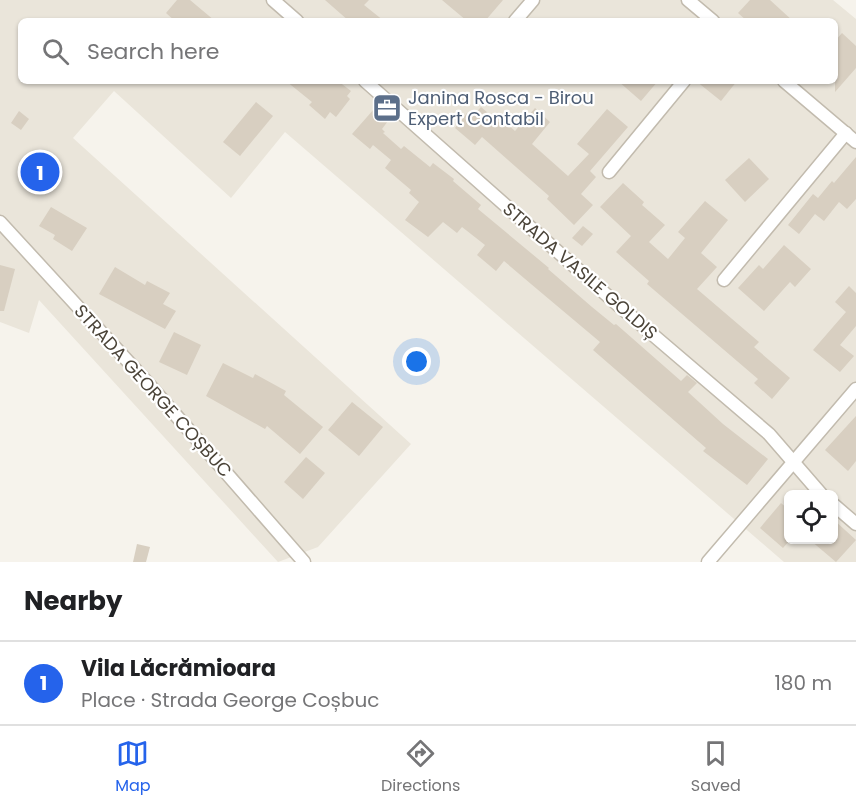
<!DOCTYPE html>
<html lang="en">
<head>
<meta charset="utf-8">
<style>
  :root { --surface:#fff; --page:#f2f2f2; --text:#202124; --muted:#757577; --line:#e0e0e0; --accent:#2563eb }
  body { margin:0; font-family:Poppins,sans-serif; background:var(--page); color:var(--text) }
  .controls { position:absolute; right:18px; bottom:18px; display:grid; overflow:hidden; border-radius:9px; box-shadow:0 2px 4px #0004 }
  .controls button { width:54px; height:54px; display:grid; place-items:center; padding:0; border:0; border-bottom:2px solid var(--line); background:var(--surface); color:var(--text); font:30px sans-serif }
  .you { position:absolute; left:417px; top:362px; width:21px; height:21px; margin:-15px; border:4px solid #fff; border-radius:50%; background:#1a73e8; box-shadow:0 0 0 9px #1a73e833 }
  .badge { display:grid; place-items:center; width:39px; height:39px; border-radius:50%; background:var(--accent); color:#fff; font-size:20px; font-weight:700 }
  .pin { position:absolute; translate:-50% -50%; border:3px solid #fff; box-shadow:0 2px 6px #0006 }
  .list { margin:0; padding:0; list-style:none }
  h2 { display:flex; justify-content:space-between; align-items:center; height:78px; margin:0; padding:0 24px; font-size:26px }
  h2 small { font-size:20px; font-weight:400; color:var(--muted) }
  .list li { display:grid; grid-template-columns:39px 1fr auto; gap:18px; align-items:center; box-sizing:border-box; height:84px; padding:0 24px; border-top:2px solid var(--line) }
  .list b { display:block; font-size:22px; white-space:nowrap }
  .list p { margin:0; font-size:20px; white-space:nowrap; color:var(--muted) }
  .list em { font-size:20px; font-style:normal; color:var(--muted) }
  .icon { flex:none; width:33px; height:33px; fill:none; stroke:currentColor; stroke-width:2; stroke-linecap:round; stroke-linejoin:round }
  .map { position:relative; flex:none; width:856px; height:562px; overflow:hidden }
  .search { position:absolute; background:var(--surface); box-shadow:0 2px 4px #0004; left:18px; right:18px; top:18px; height:66px; display:flex; align-items:center; gap:15px; box-sizing:border-box; padding:0 21px; border-radius:9px; color:var(--muted); font-size:22px }
  .sheet { height:162px; background:var(--surface) }
  nav { display:flex; justify-content:space-around; align-items:center; box-sizing:border-box; height:84px; border-top:2px solid var(--line); background:var(--surface); font-size:16px; color:var(--muted) }
  nav a { display:grid; justify-items:center; gap:3px }
  nav .on { color:var(--accent) }
  .map>svg:first-child { display:block }
  .residential { fill:#eae5da; fill-rule:evenodd }
  .building { fill:#d8cfc1 }
  .lines { fill:none; stroke-linecap:round; stroke-linejoin:round }
  .street-casing { stroke:#c2bbae; stroke-width:15 }
  .street { stroke:#fff; stroke-width:12 }
  .labels { text-anchor:middle; stroke-width:4.5; stroke-linejoin:round; paint-order:stroke }
  .service-label { font-size:18px; fill:#4e5e75; stroke:#fff; text-anchor:start }
  .street-label { font-size:18px; fill:#4b4439; stroke:#fff }
</style>
</head>
<body>
<div class="map">
<svg width="856" height="562" viewBox="0 0 856 562">
  <rect width="100%" height="100%" fill="#f6f3ec"/>
  <path class="residential" d="M 0,0 L 833,0 L 856,19 L 856,562 L 784,562 L 285,132 L 231,198 L 114,91 L 73,138 L 411,444 L 318,547 L 278,562 L 39,300 L 29,333 L 0,322 ZM 21,21 L 835,21 L 835,81 L 21,81 ZM 788,494 L 834,494 L 834,540 L 788,540 Z"/>
  <g class="building">
    <path d="M 177,0 L 190,0 L 215,21 L 175,21 L 166,13 Z"/>
    <path d="M 325,0 L 369,0 L 364,5 L 384,21 L 349,21 Z"/>
    <path d="M 442,0 L 503,0 L 485,21 L 467,21 Z"/>
    <path d="M 750,0 L 770,0 L 793,21 L 747,21 L 738,13 Z"/>
    <path d="M 842,33 L 856,46 L 856,68 L 835,92 L 835,41 Z"/>
    <path d="M 286,81 L 338,81 L 351,91 L 347,96 L 350,99 L 336,117 L 330,112 L 325,119 L 309,105 L 312,102 Z"/>
    <path d="M 618,81 L 658,81 L 641,101 Z"/>
    <path d="M 696,81 L 737,81 L 721,101 Z"/>
    <path d="M 256,102 L 273,116 L 240,156 L 223,142 Z"/>
    <path d="M 481,107 L 502,125 L 505,122 L 515,131 L 535,108 L 550,122 L 532,144 L 568,176 L 589,154 L 577,144 L 607,109 L 628,127 L 590,171 L 596,177 L 581,194 L 593,205 L 574,225 L 547,199 L 549,196 L 482,137 L 475,145 L 455,128 L 467,113 L 472,117 Z"/>
    <path d="M 374,109 L 388,121 L 382,129 L 385,132 L 383,133 L 401,149 L 404,146 L 430,167 L 433,163 L 454,179 L 453,181 L 481,205 L 478,209 L 549,268 L 548,269 L 592,307 L 614,325 L 616,324 L 681,381 L 687,375 L 697,383 L 688,392 L 723,424 L 768,459 L 747,485 L 703,451 L 706,448 L 593,350 L 600,342 L 531,284 L 504,261 L 496,271 L 477,255 L 485,245 L 462,227 L 457,233 L 443,222 L 428,237 L 405,220 L 419,202 L 409,193 L 411,190 L 385,168 L 391,160 L 373,145 L 370,149 L 352,134 Z"/>
    <path d="M 19,111 L 29,119 L 21,130 L 11,123 Z"/>
    <path d="M 36,156 L 57,170 L 44,189 L 23,175 Z"/>
    <path d="M 856,157 L 856,199 L 847,209 L 839,202 L 824,221 L 815,214 L 799,234 L 788,225 L 813,194 L 818,198 L 832,181 L 834,183 Z"/>
    <path d="M 749,158 L 769,179 L 745,202 L 725,180 Z"/>
    <path d="M 623,183 L 644,202 L 642,205 L 665,225 L 649,242 L 668,259 L 685,238 L 678,232 L 705,201 L 728,220 L 701,253 L 717,267 L 697,289 L 759,342 L 754,347 L 790,378 L 772,399 L 754,383 L 758,379 L 647,284 L 649,281 L 616,252 L 631,236 L 600,207 Z"/>
    <path d="M 51,207 L 87,228 L 72,251 L 53,239 L 55,235 L 39,226 Z"/>
    <path d="M 583,226 L 593,234 L 582,246 L 572,238 Z"/>
    <path d="M 784,245 L 811,269 L 795,287 L 790,282 L 764,311 L 738,288 L 759,265 L 763,269 Z"/>
    <path d="M 0,265 L 15,269 L 4,311 L 0,311 Z"/>
    <path d="M 115,267 L 145,285 L 147,281 L 170,293 L 163,304 L 176,311 L 165,329 L 99,294 Z"/>
    <path d="M 849,286 L 856,293 L 856,326 L 840,345 L 854,356 L 840,372 L 813,350 L 846,312 L 835,302 Z"/>
    <path d="M 174,332 L 201,345 L 187,375 L 159,362 Z"/>
    <path d="M 223,363 L 253,378 L 255,374 L 286,391 L 284,395 L 323,427 L 300,454 L 267,426 L 265,429 L 206,396 Z"/>
    <path d="M 352,402 L 383,427 L 359,456 L 328,430 Z"/>
    <path d="M 856,416 L 856,461 L 848,471 L 825,450 Z"/>
    <path d="M 306,457 L 325,473 L 303,499 L 284,482 Z"/>
    <path d="M 781,503 L 789,510 L 789,541 L 783,548 L 760,528 Z"/>
    <path d="M 834,520 L 856,540 L 836,562 L 810,540 L 834,540 Z"/>
    <path d="M 137,544 L 150,547 L 146,562 L 133,562 Z"/>
  </g>
  <g class="lines">
    <g class="street-casing">
      <g id="street">
        <path d="M 273,0 L 297,21"/>
        <path d="M 688,0 L 713,21"/>
        <path d="M 515,21 L 533,0"/>
        <path d="M 365,81 L 618,305 L 769,434 L 821,494"/>
        <path d="M 784,81 L 856,142"/>
        <path d="M 609,172 L 684,81"/>
        <path d="M 0,222 L 146,381 L 304,562"/>
        <path d="M 724,280 L 846,133"/>
        <path d="M 834,505 L 856,524"/>
        <path d="M 708,562 L 856,389"/>
      </g>
    </g>
    <use href="#street" class="street"/>
  </g>
  <defs>
    <g id="office-square" transform="scale(1.5)"><rect x="-9" y="-9" width="18" height="18" rx="4" fill="#5c6f8a" stroke="#fff"/><path d="M-6-3h4V-5.5h4V-3h4V5H-6ZM-1-4.5V-3h2v-1.5ZM-6 0V1H6V0Z" fill="#fff"/></g>
  </defs>
  <g fill-rule="evenodd">
    <use href="#office-square" x="387" y="108"/>
  </g>
  <g class="labels">
    <g class="service-label">
      <text x="408" y="104">Janina Rosca - Birou<tspan x="408" dy="21">Expert Contabil</tspan></text>
    </g>
    <g class="street-label">
      <text transform="translate(580 271) rotate(41)" y="6">STRADA VASILE GOLDIȘ</text>
      <text transform="translate(153 391) rotate(48)" y="6">STRADA GEORGE COȘBUC</text>
    </g>
  </g>
</svg>
<div class="controls">
<button><svg class="icon" aria-label="locate" viewBox="0 0 24 24"><circle cx="12" cy="12" r="6"/><path d="M12 2v4M12 18v4M2 12h4M18 12h4"/></svg></button>
</div>
<div class="you"></div>
<div class="pin badge" style="left:40px;top:172px">1</div>
<div class="search"><svg class="icon" aria-label="search" viewBox="0 0 24 24"><circle cx="10" cy="10" r="6"/><path d="M15 15l6 6"/></svg>Search here</div>
</div>
<section class="sheet">
<h2>Nearby<small></small></h2>
<ul class="list">
<li><span class="badge">1</span><div><b>Vila Lăcrămioara</b><p>Place · Strada George Coșbuc</p></div><em>180 m</em></li>
</ul>
</section>
<nav>
<a class="on"><svg class="icon" aria-label="map" viewBox="0 0 24 24"><path d="M3 6l6-2 6 2 6-2v14l-6 2-6-2-6 2zM9 4v14M15 6v14"/></svg>Map</a>
<a><svg class="icon" aria-label="directions" viewBox="0 0 24 24"><path d="M12 3l9 9-9 9-9-9zM9 14v-3h6M13 9l2 2-2 2"/></svg>Directions</a>
<a><svg class="icon" aria-label="saved" viewBox="0 0 24 24"><path d="M7 4h10v16l-5-4-5 4z"/></svg>Saved</a>
</nav>
</body>
</html>
